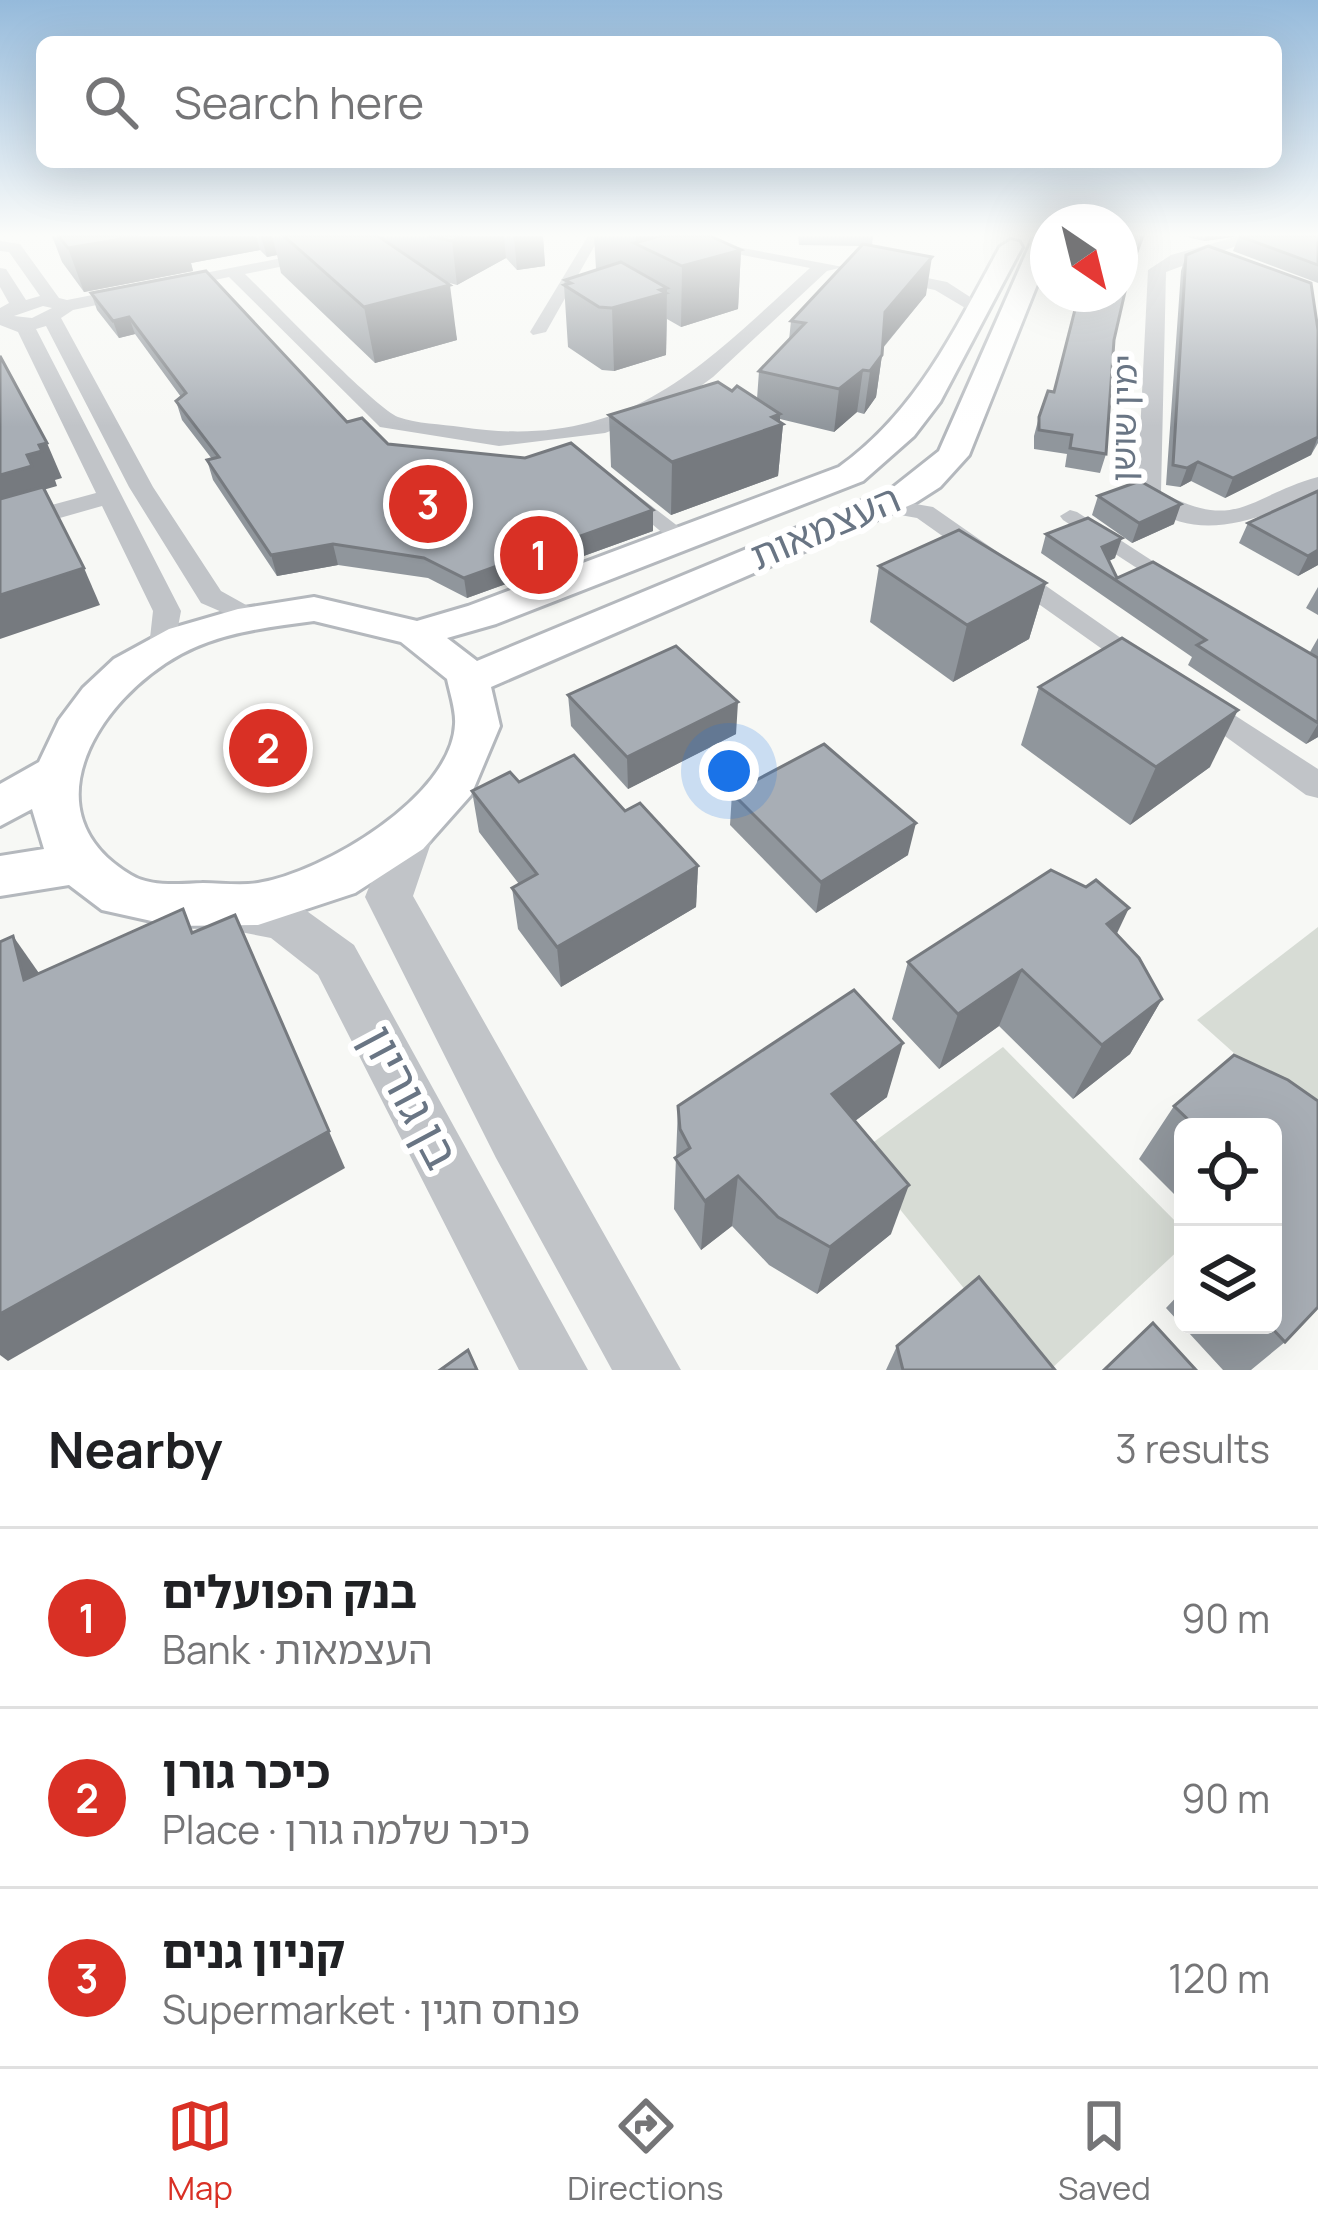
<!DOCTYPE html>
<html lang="en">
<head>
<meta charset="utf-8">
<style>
  :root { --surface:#fff; --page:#f6f6f6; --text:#202124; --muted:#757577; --line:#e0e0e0; --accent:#d93025 }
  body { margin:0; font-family:Manrope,"Noto Sans Hebrew",sans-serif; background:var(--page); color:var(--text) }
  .controls { position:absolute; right:36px; bottom:36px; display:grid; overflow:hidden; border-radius:18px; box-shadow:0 12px 48px #0002 }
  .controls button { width:108px; height:108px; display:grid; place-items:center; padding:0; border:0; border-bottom:3px solid var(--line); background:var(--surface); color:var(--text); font:60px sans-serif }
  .compass { position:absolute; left:1030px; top:204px; width:108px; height:108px; border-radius:50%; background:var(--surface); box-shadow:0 12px 48px #0002; rotate:145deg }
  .you { position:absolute; left:729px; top:771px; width:42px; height:42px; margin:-30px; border:9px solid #fff; border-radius:50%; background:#1a73e8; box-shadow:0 0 0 18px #1a73e833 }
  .badge { display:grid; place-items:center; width:78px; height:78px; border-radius:50%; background:var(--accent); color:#fff; font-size:39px; font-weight:700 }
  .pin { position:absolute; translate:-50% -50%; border:6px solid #fff; box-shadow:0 3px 12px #0006 }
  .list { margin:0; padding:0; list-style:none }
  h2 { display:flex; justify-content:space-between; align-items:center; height:156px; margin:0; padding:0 48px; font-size:51px }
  h2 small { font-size:39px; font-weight:400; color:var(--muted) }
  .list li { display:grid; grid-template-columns:78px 1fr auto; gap:36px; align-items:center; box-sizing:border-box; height:180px; padding:0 48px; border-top:3px solid var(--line) }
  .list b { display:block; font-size:45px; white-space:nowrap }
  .list p { margin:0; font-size:39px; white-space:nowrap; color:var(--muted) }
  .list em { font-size:39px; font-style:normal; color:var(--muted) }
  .icon { flex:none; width:66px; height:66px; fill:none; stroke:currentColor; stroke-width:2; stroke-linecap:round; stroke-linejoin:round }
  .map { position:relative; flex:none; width:1318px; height:1370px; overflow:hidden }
  .search { position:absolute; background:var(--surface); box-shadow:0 12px 48px #0002; left:36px; right:36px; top:36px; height:132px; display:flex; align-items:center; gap:30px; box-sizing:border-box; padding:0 42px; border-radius:18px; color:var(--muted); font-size:45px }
  .sheet { height:696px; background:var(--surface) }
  nav { display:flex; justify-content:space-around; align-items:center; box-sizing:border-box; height:168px; border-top:3px solid var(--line); background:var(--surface); font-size:33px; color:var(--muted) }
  nav a { display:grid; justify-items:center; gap:6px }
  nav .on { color:var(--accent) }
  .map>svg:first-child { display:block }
  .green { fill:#d7dcd5 }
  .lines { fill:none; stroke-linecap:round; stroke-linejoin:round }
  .secondary-casing { stroke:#b4b8bd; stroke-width:6 }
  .pedestrian { fill:#c1c4c8; fill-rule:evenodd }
  .minor { fill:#c1c4c8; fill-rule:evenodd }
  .tertiary { fill:#c1c4c8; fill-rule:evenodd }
  .secondary { fill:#fff; fill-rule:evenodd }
  .wall { fill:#90969c }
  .shaded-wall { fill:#767a7f }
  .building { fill:#a8aeb5; stroke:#767a7f; stroke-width:3 }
  .labels { text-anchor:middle; stroke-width:12; stroke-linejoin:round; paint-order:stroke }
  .far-street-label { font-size:33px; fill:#697584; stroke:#fff }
  .street-label { font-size:39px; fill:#697584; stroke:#fff }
  .near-street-label { font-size:48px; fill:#697584; stroke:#fff }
</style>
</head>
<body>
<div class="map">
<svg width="1318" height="1370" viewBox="0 0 1318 1370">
  <rect width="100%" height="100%" fill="#f7f8f5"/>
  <g class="green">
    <path d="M 1318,927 L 1318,1128 L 1197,1020 Z"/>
    <path d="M 1003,1047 L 1183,1229 L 1183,1246 L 1050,1370 L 1030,1370 L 856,1155 Z"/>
  </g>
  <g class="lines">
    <g class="secondary-casing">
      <path id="secondary" d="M 1034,236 L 1048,236 L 1048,257 L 969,455 L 940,487 L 915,503 L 491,687 L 500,726 L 471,795 L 423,849 L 355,893 L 258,925 L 174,926 L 102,910 L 69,885 L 0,896 L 0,856 L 44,849 L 32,809 L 0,826 L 0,784 L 39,762 L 59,720 L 83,688 L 114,659 L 169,629 L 238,609 L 314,597 L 417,621 L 468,606 L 839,467 C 917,411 955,329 1000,247 L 1011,240 L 1019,242 L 1022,247 L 940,402 L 914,436 L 863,481 L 496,624 L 447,638 L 477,661 L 891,489 L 939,451 ZM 314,621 L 401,642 L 447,679 C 450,693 456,711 455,724 C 452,797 322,873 258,883 C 240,886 221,883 203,883 C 181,884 150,887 131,875 C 25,812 100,698 181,654 C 222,632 269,627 314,621 Z"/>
    </g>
    <g class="pedestrian">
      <path d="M 588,236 L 600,236 L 546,332 L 533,335 L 530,332 Z"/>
      <path d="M 628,488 L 679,527 L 679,535 L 665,535 L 621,498 L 618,494 Z"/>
      <path d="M 1070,510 L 1077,512 L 1185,582 L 1182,587 L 1166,587 L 1063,520 L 1060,516 Z"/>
    </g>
    <g class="minor">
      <path d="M 644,236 L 679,236 L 843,267 L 827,271 L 713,377 L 671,408 L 605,433 L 499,446 L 380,427 L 229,277 L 73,310 L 61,318 L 153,487 L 221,591 L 266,616 L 252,625 L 201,603 L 129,487 L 46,326 L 36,329 L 181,611 L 173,654 L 153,654 L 149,647 L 153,611 L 102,506 L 0,535 L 0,519 L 96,493 L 18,332 L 0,325 L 0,308 L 9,303 L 0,287 L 0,268 L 6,269 L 26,300 L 40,296 L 9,252 L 0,251 L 0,241 L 20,244 L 59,298 L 67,300 L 323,250 L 323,258 L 245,274 C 270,298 376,409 398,417 C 417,424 441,424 461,427 C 626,452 699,369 810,268 ZM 43,306 L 52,308 L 32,318 L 14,316 Z"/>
      <path d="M 1239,236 L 1263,236 L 1166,272 L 1161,492 C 1238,533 1248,496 1318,477 L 1318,493 C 1260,519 1190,550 1137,495 L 1148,270 L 1171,255 Z"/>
      <path d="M 888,270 L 947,282 L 987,308 L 972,312 L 935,290 L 882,279 L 879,275 Z"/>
      <path d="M 881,498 L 933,507 L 1161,666 L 1156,673 L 1136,673 L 917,518 L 872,510 L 869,505 Z"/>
      <path d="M 1200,693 L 1318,769 L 1318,798 L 1306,795 L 1189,710 L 1185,703 Z"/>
    </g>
    <g class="tertiary">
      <path d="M 410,820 L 426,825 L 433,837 L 413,896 L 681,1370 L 612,1370 L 496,1158 L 365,897 L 394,825 Z"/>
      <path d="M 227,892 L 304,909 L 354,945 L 588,1370 L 519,1370 L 318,975 L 271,938 L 210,926 L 203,912 L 210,898 Z"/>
    </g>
    <use href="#secondary" class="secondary"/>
  </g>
  <g class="wall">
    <path d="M 52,236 L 543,236 L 545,266 L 517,270 L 506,258 L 457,285 L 446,282 L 457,340 L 375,363 L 281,273 L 277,255 L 267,257 L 260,250 L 191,263 L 193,271 L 84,292 L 62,262 Z"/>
    <path d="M 594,236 L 710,236 L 741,250 L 738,309 L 681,327 L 667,319 L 666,355 L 614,371 L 602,370 L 568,347 L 564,285 L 565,280 L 596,269 Z"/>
    <path d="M 798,236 L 873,236 L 872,246 L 926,295 L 883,348 L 876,397 L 864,414 L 857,412 L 834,432 L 780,419 L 780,422 L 783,424 L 778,476 L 671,515 L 611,467 L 609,415 L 732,391 L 757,399 L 759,371 L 789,340 L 791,321 L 861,246 L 799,245 Z"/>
    <path d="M 1120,236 L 1144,236 L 1128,279 L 1114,340 L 1106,454 L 1100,473 L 1065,467 L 1067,454 L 1034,449 L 1034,436 L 1039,417 L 1054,392 Z"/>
    <path d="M 1183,236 L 1318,236 L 1318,283 L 1233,251 L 1239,236 L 1204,241 Z"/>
    <path d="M 1186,255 L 1318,330 L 1318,443 L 1311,455 L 1225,498 L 1191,481 L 1180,487 L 1166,485 L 1181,271 Z"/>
    <path d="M 91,293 L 388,444 L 653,510 L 653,531 L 467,598 L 428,578 L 338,565 L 277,576 L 213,480 L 207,460 L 212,459 L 182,420 L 176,401 L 181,397 L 135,334 L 119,338 L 97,310 Z"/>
    <path d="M 1318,491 L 1318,565 L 1298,576 L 1239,543 L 1248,523 Z"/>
    <path d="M 1098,496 L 1174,524 L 1132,543 L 1092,515 Z"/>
    <path d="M 1046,534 L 1115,558 L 1109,561 L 1117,578 L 1315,656 L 1310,652 L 1318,638 L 1318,737 L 1306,744 L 1188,665 L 1192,657 L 1041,553 Z"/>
    <path d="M 879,566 L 1046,583 L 1029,639 L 953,682 L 870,622 Z"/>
    <path d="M 1318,587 L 1318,615 L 1306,608 Z"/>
    <path d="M 1039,687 L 1210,767 L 1130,825 L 1021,745 Z"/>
    <path d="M 568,695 L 736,734 L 628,789 L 571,726 Z"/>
    <path d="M 519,782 L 625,811 L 698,866 L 696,907 L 561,987 L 518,929 L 512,888 L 519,884 L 479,832 L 472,791 Z"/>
    <path d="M 732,793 L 908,855 L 816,913 L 730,825 Z"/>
    <path d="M 1117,934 L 1162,999 L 1130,1054 L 1073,1099 L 999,1026 L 939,1069 L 892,1019 L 908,962 Z"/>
    <path d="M 1288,1080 L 1285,1342 L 1251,1370 L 1223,1370 L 1166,1308 L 1183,1290 L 1183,1325 L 1273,1325 L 1273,1127 L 1183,1127 L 1183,1203 L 1139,1159 L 1174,1106 Z"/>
    <path d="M 887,1097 L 855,1121 L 891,1234 L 817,1294 L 769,1265 L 732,1226 L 701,1250 L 674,1209 L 678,1106 Z"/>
    <path d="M 897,1346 L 1055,1370 L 886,1370 Z"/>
  </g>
  <g class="shaded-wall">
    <path d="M 139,236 L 256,236 L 260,250 L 191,263 L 193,271 L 84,292 L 68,248 Z"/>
    <path d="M 261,236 L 272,236 L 277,255 L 267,257 Z"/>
    <path d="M 462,236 L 504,236 L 506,258 L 457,285 L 452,241 Z"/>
    <path d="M 514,236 L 543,236 L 545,266 L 517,270 Z"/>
    <path d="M 636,236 L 670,236 L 636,243 Z"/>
    <path d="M 1206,236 L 1241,236 L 1204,241 Z"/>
    <path d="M 741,250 L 738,309 L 681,327 L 682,266 Z"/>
    <path d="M 932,257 L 926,295 L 879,352 L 885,312 Z"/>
    <path d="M 450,285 L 457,340 L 375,363 L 364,307 Z"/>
    <path d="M 667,288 L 666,355 L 614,371 L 612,308 Z"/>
    <path d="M 129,317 L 135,334 L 119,338 L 113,321 Z"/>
    <path d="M 882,355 L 876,397 L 864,414 L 870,371 Z"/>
    <path d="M 863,370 L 857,412 L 834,432 L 839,389 Z"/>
    <path d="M 780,414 L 780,425 L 783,424 L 778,476 L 671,515 L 672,462 Z"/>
    <path d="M 1318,437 L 1311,455 L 1225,498 L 1233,478 Z"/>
    <path d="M 47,443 L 62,478 L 55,480 L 57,486 L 43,490 L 0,515 L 0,475 L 39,445 Z"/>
    <path d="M 1198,462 L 1191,481 L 1180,487 L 1187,468 Z"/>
    <path d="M 1181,504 L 1174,524 L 1132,543 L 1139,523 Z"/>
    <path d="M 653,510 L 653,531 L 467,598 L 464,578 Z"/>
    <path d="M 1122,538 L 1115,558 L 1095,567 L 1102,547 Z"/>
    <path d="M 333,544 L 338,565 L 277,576 L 271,555 Z"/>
    <path d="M 1318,550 L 1318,565 L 1298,576 L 1308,556 Z"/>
    <path d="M 84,568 L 100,605 L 0,639 L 0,595 Z"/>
    <path d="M 1046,583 L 1029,639 L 953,682 L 967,625 Z"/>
    <path d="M 738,702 L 736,734 L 628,789 L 627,757 Z"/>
    <path d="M 1238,710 L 1210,767 L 1130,825 L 1156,767 Z"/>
    <path d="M 1318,724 L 1318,737 L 1306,744 Z"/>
    <path d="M 916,823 L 908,855 L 816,913 L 821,882 Z"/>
    <path d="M 698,866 L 696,907 L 561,987 L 557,947 Z"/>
    <path d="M 1129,908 L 1102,965 L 1107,924 Z"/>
    <path d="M 235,915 L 345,1168 L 8,1361 L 0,1355 L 0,1314 Z"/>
    <path d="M 13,936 L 41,976 L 24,980 Z"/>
    <path d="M 1022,970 L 999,1026 L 939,1069 L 958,1014 Z"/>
    <path d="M 1162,999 L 1130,1054 L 1073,1099 L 1102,1045 Z"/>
    <path d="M 903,1043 L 887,1097 L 820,1147 L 832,1094 Z"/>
    <path d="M 738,1176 L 732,1226 L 701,1250 L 705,1201 Z"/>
    <path d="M 909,1185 L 891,1234 L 817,1294 L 830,1247 Z"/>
  </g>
  <g class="building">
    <path d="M 58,236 L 139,236 L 68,248 Z"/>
    <path d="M 284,236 L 378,236 L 450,285 L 364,307 Z"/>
    <path d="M 428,236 L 462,236 L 452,241 Z"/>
    <path d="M 660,236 L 710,236 L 741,250 L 682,266 L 634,243 Z"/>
    <path d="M 1120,236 L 1143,236 L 1130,270 L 1114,340 L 1106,454 L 1070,448 L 1072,435 L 1039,430 L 1039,417 L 1048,391 L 1054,392 L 1079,294 L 1120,294 Z"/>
    <path d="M 1239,236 L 1318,236 L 1318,265 Z"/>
    <path d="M 863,244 L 932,257 L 885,312 L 882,355 L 870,371 L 863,370 L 839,389 L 759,371 L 805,323 L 791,321 Z"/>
    <path d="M 1208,246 L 1311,283 L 1318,330 L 1318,437 L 1233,478 L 1198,462 L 1187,468 L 1173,465 L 1186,255 Z"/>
    <path d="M 621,262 L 667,288 L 660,290 L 666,293 L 612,308 L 599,307 L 564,285 L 571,283 L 565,280 Z"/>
    <path d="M 206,271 L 347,422 L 362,418 L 388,444 L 525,458 L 571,443 L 653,510 L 464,578 L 424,558 L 333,544 L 271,555 L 207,460 L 219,457 L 176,401 L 186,393 L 129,317 L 113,321 L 91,293 Z"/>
    <path d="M 0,356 L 47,443 L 39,445 L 42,451 L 27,455 L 32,466 L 0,475 Z"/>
    <path d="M 718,382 L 732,391 L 737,386 L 780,414 L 772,417 L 783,424 L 672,462 L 609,415 Z"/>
    <path d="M 1140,481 L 1181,504 L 1139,523 L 1098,496 Z"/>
    <path d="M 43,487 L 84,568 L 0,595 L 0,499 Z"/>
    <path d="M 1318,491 L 1318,550 L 1308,556 L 1248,523 Z"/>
    <path d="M 1088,518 L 1122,538 L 1102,547 L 1117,578 L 1153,562 L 1318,658 L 1318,723 L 1197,645 L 1206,640 L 1046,534 Z"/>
    <path d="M 959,530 L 1046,583 L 967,625 L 879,566 Z"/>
    <path d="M 1122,638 L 1238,710 L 1156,767 L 1039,687 Z"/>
    <path d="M 676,646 L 738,702 L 627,757 L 568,695 Z"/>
    <path d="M 824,744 L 916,823 L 821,882 L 732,793 Z"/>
    <path d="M 574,755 L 625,811 L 640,803 L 698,866 L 557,947 L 512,888 L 537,874 L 472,791 L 510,772 L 519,782 Z"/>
    <path d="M 1051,870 L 1086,887 L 1096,880 L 1129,908 L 1107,924 L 1139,958 L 1162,999 L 1102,1045 L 1022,970 L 958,1014 L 908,962 Z"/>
    <path d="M 183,909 L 192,933 L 235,915 L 329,1131 L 0,1314 L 0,942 L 13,936 L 24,980 Z"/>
    <path d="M 854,990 L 903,1043 L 832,1094 L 909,1185 L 830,1247 L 778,1217 L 738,1176 L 705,1201 L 675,1158 L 690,1148 L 680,1129 L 678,1106 Z"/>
    <path d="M 1234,1055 L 1288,1080 L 1318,1101 L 1318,1307 L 1285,1342 L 1269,1325 L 1273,1325 L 1273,1127 L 1196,1127 L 1174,1106 Z"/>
    <path d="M 979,1277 L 1055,1370 L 903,1370 L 897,1346 Z"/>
    <path d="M 1153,1323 L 1196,1370 L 1104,1370 Z"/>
    <path d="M 468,1350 L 477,1370 L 440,1370 Z"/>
  </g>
  <linearGradient id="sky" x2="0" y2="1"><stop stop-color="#95badb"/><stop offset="0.55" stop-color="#fbfcfa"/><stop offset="1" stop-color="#fbfcfa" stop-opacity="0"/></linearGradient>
  <rect width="1318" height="427" fill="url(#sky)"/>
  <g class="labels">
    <g class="far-street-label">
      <text transform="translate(1124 418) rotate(-89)" y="12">ימין שושן</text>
    </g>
    <g class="street-label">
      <text transform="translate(825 527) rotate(-23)" y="14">העצמאות</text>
    </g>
    <g class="near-street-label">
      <text transform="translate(410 1097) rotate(62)" y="17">בן גוריון</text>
    </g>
  </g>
</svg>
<div class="controls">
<button><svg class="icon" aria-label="locate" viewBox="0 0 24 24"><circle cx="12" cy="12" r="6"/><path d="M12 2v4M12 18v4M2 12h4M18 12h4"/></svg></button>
<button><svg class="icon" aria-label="layers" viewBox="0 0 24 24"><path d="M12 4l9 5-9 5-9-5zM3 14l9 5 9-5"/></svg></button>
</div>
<svg class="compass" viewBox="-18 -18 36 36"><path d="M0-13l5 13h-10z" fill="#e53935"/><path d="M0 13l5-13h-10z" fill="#757577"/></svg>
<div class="you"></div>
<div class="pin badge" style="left:539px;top:555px">1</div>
<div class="pin badge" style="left:268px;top:748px">2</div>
<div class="pin badge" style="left:428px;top:504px">3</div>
<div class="search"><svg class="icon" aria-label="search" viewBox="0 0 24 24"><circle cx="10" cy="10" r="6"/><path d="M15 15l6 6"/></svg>Search here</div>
</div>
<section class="sheet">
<h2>Nearby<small>3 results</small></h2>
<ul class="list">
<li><span class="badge">1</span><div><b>בנק הפועלים</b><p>Bank · העצמאות</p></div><em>90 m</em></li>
<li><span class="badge">2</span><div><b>כיכר גורן</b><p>Place · כיכר שלמה גורן</p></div><em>90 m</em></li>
<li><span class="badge">3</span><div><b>קניון גנים</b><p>Supermarket · פנחס חגין</p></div><em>120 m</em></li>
</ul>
</section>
<nav>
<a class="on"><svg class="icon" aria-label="map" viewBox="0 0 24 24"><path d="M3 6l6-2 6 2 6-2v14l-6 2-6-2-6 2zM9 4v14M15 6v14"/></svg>Map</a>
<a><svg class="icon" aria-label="directions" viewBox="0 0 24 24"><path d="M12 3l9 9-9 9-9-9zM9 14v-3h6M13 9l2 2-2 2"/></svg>Directions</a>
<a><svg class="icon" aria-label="saved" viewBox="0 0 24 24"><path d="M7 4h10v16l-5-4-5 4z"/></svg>Saved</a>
</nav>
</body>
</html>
